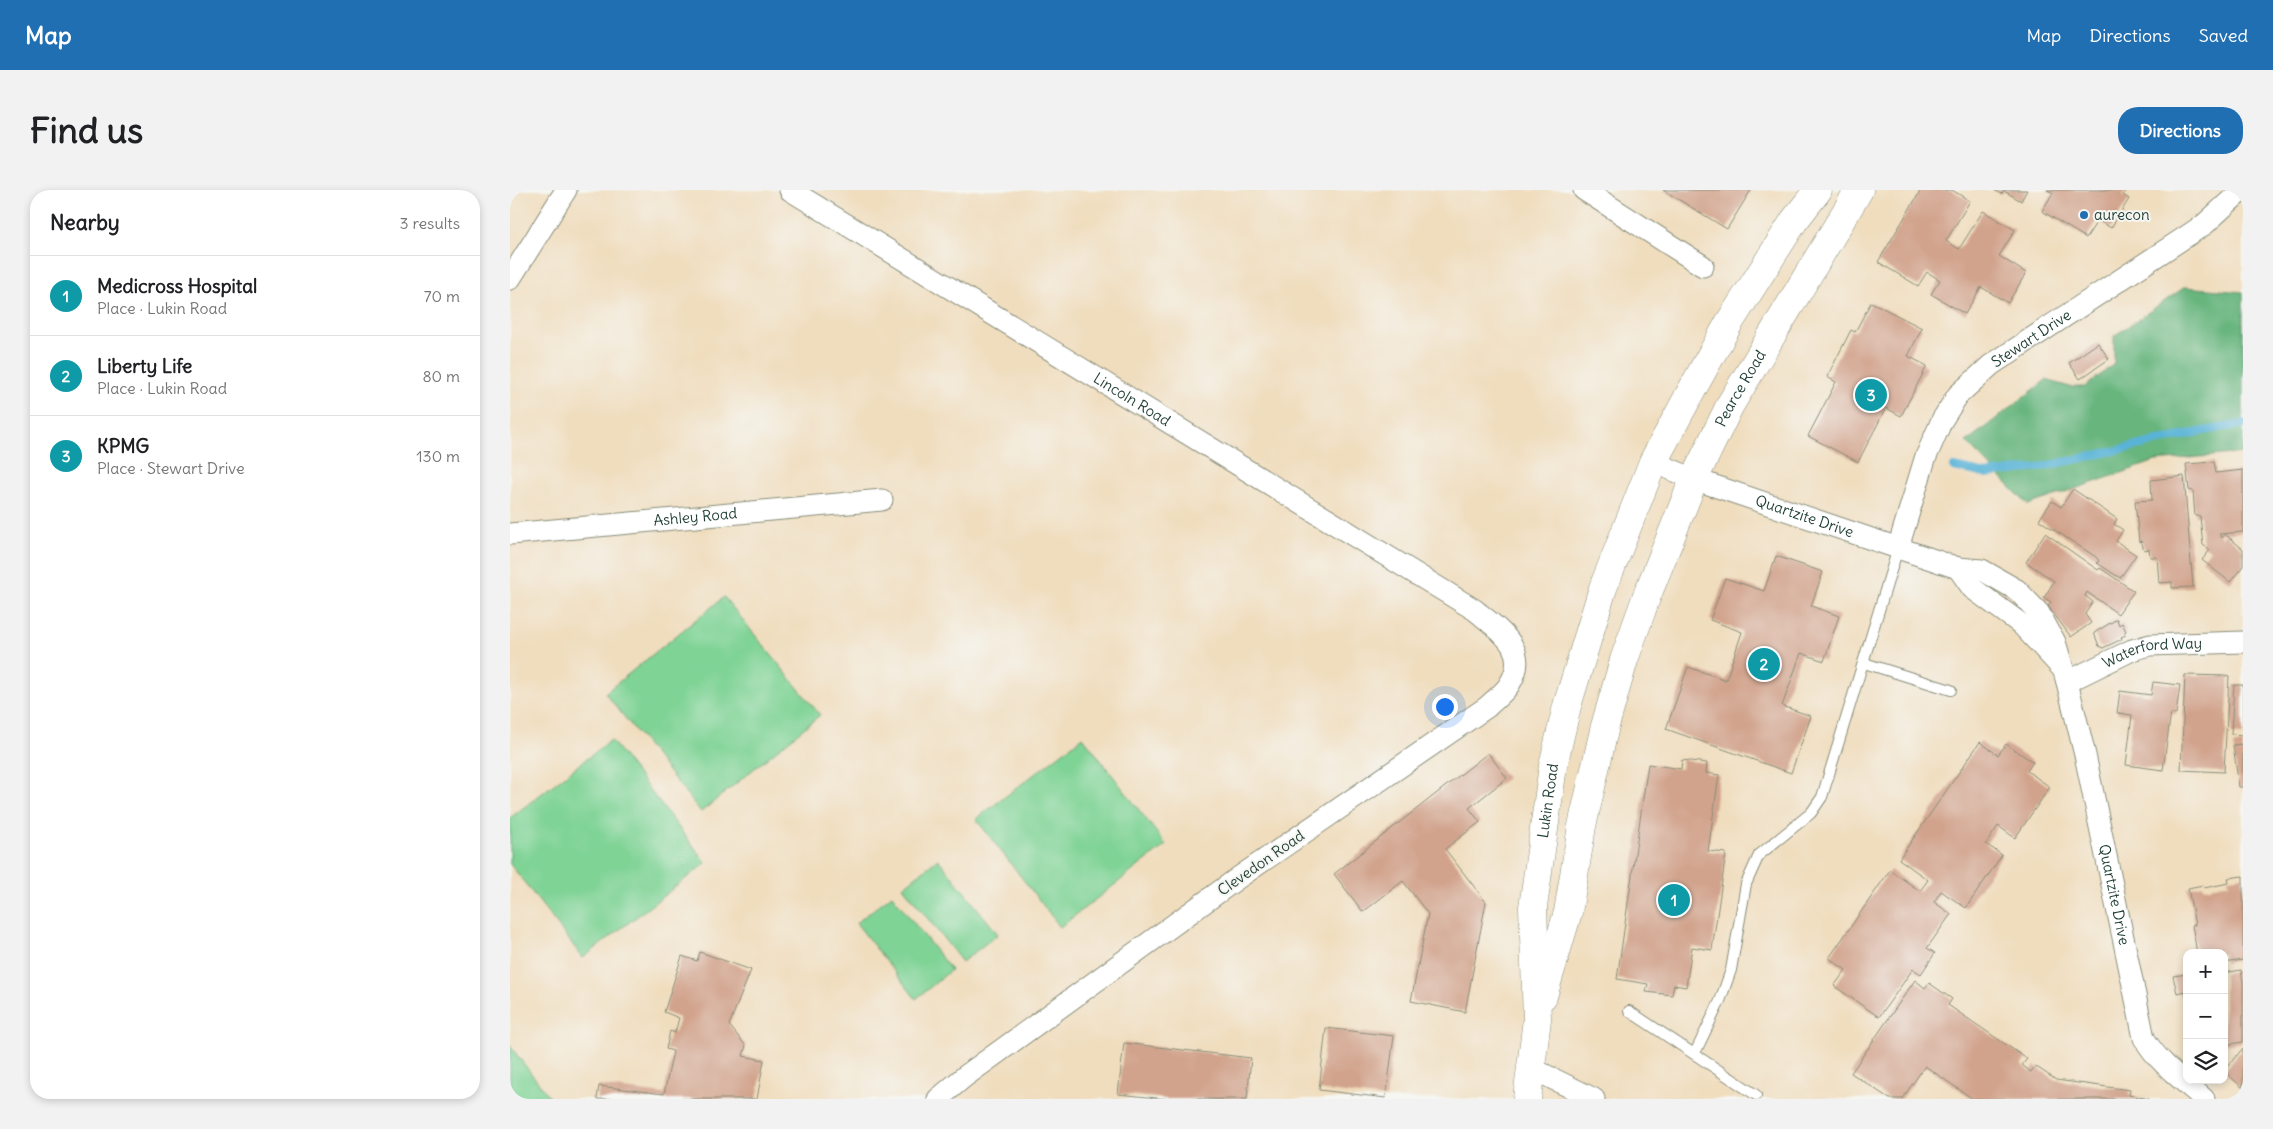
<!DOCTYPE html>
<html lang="en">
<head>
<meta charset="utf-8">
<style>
  :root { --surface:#fff; --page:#f2f2f2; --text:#202124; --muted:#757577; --line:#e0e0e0; --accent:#1f6fb2 }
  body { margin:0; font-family:Delius,sans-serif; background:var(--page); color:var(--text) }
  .controls { position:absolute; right:15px; bottom:15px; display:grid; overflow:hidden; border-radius:10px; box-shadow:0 2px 8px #0003 }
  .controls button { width:45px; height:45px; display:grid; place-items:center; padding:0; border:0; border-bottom:1px solid var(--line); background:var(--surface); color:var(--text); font:25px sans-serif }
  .you { position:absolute; left:934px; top:516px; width:18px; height:18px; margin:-12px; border:4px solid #fff; border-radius:50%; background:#1a73e8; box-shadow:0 0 0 8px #1a73e833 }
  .badge { display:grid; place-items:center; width:32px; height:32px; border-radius:50%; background:var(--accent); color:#fff; font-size:16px; font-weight:700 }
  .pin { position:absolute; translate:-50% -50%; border:2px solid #fff; box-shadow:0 1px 5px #0006 }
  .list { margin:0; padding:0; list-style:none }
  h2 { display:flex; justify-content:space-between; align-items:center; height:65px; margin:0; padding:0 20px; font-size:21px }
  h2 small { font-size:16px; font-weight:400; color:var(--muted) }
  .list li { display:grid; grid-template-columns:32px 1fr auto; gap:15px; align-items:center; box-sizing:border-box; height:80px; padding:0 20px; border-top:1px solid var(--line) }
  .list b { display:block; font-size:19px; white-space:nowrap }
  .list p { margin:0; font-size:16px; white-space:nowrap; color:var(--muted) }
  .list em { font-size:16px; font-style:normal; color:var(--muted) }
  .icon { flex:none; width:28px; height:28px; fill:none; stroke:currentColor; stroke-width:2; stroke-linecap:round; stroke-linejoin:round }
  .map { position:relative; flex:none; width:1733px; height:909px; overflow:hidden; border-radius:20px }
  header { display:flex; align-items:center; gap:30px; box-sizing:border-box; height:70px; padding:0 25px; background:var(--accent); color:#fff }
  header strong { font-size:24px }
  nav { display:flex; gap:28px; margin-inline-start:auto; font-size:18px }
  .intro { display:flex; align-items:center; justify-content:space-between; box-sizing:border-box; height:120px; padding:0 30px }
  h1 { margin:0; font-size:35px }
  .button { padding:12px 22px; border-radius:20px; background:var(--accent); color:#fff; font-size:18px; font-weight:700 }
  main { display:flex; gap:30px; padding:0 30px }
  aside { flex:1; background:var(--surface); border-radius:20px; box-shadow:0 2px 8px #0003 }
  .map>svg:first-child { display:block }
  .green { fill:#7fd395; stroke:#4f8864 }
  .forest { fill:#67b57e; stroke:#437959 }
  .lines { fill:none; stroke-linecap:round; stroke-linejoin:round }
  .stream { stroke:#59b3d7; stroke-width:8 }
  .building { fill:#d1a38c }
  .service-casing { stroke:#888d79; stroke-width:12 }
  .minor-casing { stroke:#888d79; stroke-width:23 }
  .primary-casing { stroke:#888d79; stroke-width:29 }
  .service { stroke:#fff; stroke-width:10 }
  .minor { stroke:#fff; stroke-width:21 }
  .primary { stroke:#fff; stroke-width:28 }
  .poi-dot { fill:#1f6fb2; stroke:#f6f6f2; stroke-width:2 }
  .labels { text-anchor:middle; stroke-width:4; stroke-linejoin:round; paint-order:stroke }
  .poi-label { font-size:15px; fill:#1f3d34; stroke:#f6f6f2; text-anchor:start }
  .street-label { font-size:15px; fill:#1f3d34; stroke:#f6f6f2 }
</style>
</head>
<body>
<header>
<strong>Map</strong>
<nav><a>Map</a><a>Directions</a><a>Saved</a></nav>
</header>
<div class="intro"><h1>Find us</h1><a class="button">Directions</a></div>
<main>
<aside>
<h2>Nearby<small>3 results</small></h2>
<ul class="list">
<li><span class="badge" style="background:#0f9aa8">1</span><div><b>Medicross Hospital</b><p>Place · Lukin Road</p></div><em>70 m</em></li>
<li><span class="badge" style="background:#0f9aa8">2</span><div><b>Liberty Life</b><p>Place · Lukin Road</p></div><em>80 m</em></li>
<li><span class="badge" style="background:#0f9aa8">3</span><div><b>KPMG</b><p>Place · Stewart Drive</p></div><em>130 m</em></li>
</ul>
</aside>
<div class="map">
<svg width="1733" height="909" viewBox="0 0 1733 909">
  <rect width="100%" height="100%" fill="#f6f6f2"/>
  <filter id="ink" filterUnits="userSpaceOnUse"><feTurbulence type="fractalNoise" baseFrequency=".02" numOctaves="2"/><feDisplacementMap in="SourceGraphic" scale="10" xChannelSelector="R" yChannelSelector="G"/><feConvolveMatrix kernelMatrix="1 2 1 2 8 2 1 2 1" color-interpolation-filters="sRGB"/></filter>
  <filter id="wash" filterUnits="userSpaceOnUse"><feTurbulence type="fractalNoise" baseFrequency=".0096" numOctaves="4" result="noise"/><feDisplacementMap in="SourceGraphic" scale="20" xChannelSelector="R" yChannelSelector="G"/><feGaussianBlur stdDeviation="1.12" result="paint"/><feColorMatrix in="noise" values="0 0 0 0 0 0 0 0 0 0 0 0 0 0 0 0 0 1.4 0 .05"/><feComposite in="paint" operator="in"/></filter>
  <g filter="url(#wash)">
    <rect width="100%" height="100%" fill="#f0ddbe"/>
    <g class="green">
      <path d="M 214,407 L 310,525 L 191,622 L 95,503 Z"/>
      <path d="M 573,547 L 656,655 L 550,737 L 466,629 Z"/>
      <path d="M 101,550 L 196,673 L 73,768 L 0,674 L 0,628 Z"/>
      <path d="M 428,669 L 488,744 L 452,772 L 393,697 Z"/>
      <path d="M 382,705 L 441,780 L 406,809 L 346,733 Z"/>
      <path d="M 0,855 L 0,856 L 41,909 L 0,909 Z"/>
    </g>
    <path class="forest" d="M 1675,97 L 1733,102 L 1733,263 L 1646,271 L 1518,315 L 1456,252 L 1536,190 L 1560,197 L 1575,197 L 1604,174 L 1604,146 Z"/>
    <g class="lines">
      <path class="stream" d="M 1444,277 L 1476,284 L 1527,278 L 1694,241 L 1733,234"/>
    </g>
    <g id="blocks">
      <g class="building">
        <path d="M 1153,0 L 1241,0 L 1217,39 Z"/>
        <path d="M 1411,0 L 1442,0 L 1460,11 L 1436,51 L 1449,59 L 1473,21 L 1505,40 L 1489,66 L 1516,83 L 1498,113 L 1471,97 L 1455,124 L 1421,104 L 1430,90 L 1417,82 L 1408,96 L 1368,72 Z"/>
        <path d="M 1484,0 L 1517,0 L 1511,11 L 1494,1 L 1491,4 Z"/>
        <path d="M 1537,0 L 1616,0 L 1613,5 L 1619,9 L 1601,38 L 1588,30 L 1576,48 L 1532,21 L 1543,3 Z"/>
        <path d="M 1361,112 L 1412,138 L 1398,166 L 1417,176 L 1391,226 L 1376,218 L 1348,272 L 1298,246 L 1326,192 L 1317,187 L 1341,140 L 1345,142 Z"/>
        <path d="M 1588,153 L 1599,169 L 1570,189 L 1559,173 Z"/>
        <path d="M 1704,272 L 1706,283 L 1733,280 L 1733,342 L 1709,344 L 1712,348 L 1715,344 L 1733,359 L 1733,376 L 1720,392 L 1692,370 L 1700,360 L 1693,355 L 1690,326 L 1685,326 L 1683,301 L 1679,300 L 1676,274 Z"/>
        <path d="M 1674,286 L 1683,397 L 1662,398 L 1662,392 L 1649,393 L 1647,367 L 1640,367 L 1639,359 L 1634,360 L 1631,351 L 1629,352 L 1625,311 L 1642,310 L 1641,290 Z"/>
        <path d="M 1563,299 L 1607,329 L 1604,334 L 1613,340 L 1606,351 L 1626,365 L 1610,388 L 1587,373 L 1589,371 L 1586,367 L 1529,330 L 1542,311 L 1551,317 Z"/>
        <path d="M 1535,343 L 1588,380 L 1590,378 L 1624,401 L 1608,424 L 1577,402 L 1575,406 L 1583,412 L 1575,424 L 1581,433 L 1561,447 L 1538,416 L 1541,412 L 1534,408 L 1544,391 L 1516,372 Z"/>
        <path d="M 1266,366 L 1313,382 L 1301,416 L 1329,426 L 1314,471 L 1291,463 L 1272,516 L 1301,526 L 1281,583 L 1156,539 L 1178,477 L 1216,490 L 1232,442 L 1200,430 L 1215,388 L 1254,401 Z"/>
        <path d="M 1607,429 L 1609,435 L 1612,433 L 1616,441 L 1614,443 L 1616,445 L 1611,447 L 1612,449 L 1593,458 L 1589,456 L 1584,443 Z"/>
        <path d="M 1675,485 L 1719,486 L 1714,582 L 1671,580 Z"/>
        <path d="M 1643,492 L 1670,495 L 1666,524 L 1661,524 L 1660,529 L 1653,580 L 1616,575 L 1622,525 L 1607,523 L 1610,501 L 1641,505 Z"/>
        <path d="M 1724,495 L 1733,495 L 1733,545 L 1721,544 Z"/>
        <path d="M 1470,552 L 1488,565 L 1496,554 L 1523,572 L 1517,581 L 1540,597 L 1505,648 L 1488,636 L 1476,654 L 1492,665 L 1456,718 L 1431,701 L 1424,712 L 1441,724 L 1417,758 L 1425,763 L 1411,784 L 1403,779 L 1369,827 L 1324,796 L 1336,780 L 1319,768 L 1380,680 L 1410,701 L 1418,690 L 1389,669 Z"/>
        <path d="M 1733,554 L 1733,597 L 1729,597 L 1723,555 Z"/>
        <path d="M 978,563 L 997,588 L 959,618 L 970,632 L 935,659 L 976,712 L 955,822 L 901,811 L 918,724 L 893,691 L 853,722 L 824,684 Z"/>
        <path d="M 1172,570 L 1197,573 L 1196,583 L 1209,585 L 1198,661 L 1216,663 L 1202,760 L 1182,757 L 1176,797 L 1164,795 L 1162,805 L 1136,802 L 1138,794 L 1107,789 L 1138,574 L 1171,579 Z"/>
        <path d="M 1733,686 L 1733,770 L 1714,773 L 1714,763 L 1687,763 L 1682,735 L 1685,735 L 1678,698 L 1693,695 L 1694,698 L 1719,693 L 1718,688 Z"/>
        <path d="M 190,762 L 241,780 L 219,835 L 236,856 L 233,866 L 254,870 L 247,909 L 87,909 L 89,896 L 154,904 L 163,861 L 156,859 L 160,841 L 165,843 L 169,828 L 154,822 L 172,766 L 187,771 Z"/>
        <path d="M 1731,780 L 1733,792 L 1733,852 L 1714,855 L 1714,783 Z"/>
        <path d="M 1677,784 L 1677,808 L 1676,808 L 1675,801 L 1667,803 L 1663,786 Z"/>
        <path d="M 1405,790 L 1415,798 L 1419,793 L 1442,809 L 1438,815 L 1517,869 L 1512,875 L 1521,882 L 1525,876 L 1546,890 L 1620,900 L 1619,905 L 1639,909 L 1463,909 L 1415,876 L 1392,909 L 1380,909 L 1341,883 Z"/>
        <path d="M 816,838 L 884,846 L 876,908 L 809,900 Z"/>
        <path d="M 614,853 L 741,868 L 737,909 L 657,909 L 608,904 Z"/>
        <path d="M 1733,858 L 1733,898 L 1714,881 Z"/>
      </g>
    </g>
  </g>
  <g filter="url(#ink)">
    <use href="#blocks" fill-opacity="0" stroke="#888d79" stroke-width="1"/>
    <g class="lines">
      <g class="service-casing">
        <g id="service">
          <path d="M 1354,473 L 1441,500"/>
          <path d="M 1119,821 L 1246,905"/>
          <path d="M 1185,863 L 1210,811 L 1221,780 L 1236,694 L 1249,665 L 1301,623 L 1312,607 L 1388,358"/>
        </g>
      </g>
      <g class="minor-casing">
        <g id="minor">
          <path id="s1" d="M 280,0 L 965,420 C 989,440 1022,460 999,495 C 994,503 984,510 977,517 L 728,688 L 454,887 L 428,909"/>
          <path d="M 1074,0 L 1193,76"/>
          <path d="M 0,89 L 56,0"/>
          <path id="s2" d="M 1143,272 L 1184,289 L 1388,358 L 1448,378 L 1472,380 L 1507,400 L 1529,423 L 1545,452 L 1557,492 L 1575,565 L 1634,848 C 1648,873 1673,890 1694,909"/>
          <path id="s3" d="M 0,344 L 372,310"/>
          <path id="s4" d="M 1388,358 L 1415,269 L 1432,230 L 1448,205 L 1481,175 L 1695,34 L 1732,0"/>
          <path d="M 1448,378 L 1462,398 L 1511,434 L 1551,477"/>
          <path id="s5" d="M 1557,492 L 1622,460 L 1640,455 L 1733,452"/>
          <path d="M 1021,878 L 1084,909"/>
        </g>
      </g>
      <g class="primary-casing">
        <g id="primary">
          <path id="s6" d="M 1033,806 L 1058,722 L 1072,636 L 1095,536 L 1114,470 L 1136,408 L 1184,289 L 1220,215 L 1349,0"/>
          <path id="s7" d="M 1017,909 L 1027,829 L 1023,717 L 1043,576 L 1057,516 L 1093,398 L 1143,272 L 1184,196 L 1219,133 L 1284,31 L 1308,0"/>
        </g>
      </g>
      <use href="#service" class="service"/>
      <use href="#minor" class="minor"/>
      <use href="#primary" class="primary"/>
    </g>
  </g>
  <circle class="poi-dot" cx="1574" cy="25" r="5"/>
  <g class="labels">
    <g class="poi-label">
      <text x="1584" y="30">aurecon</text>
    </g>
    <g class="street-label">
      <text dy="5" stroke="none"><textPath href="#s4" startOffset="258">Stewart Drive</textPath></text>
      <text dy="5" stroke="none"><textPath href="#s6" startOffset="642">Pearce Road</textPath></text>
      <text dy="5" stroke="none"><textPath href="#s1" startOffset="401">Lincoln Road</textPath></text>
      <text dy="5" stroke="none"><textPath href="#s3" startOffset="186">Ashley Road</textPath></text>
      <text dy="5" stroke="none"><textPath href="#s2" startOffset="161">Quartzite Drive</textPath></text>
      <text dy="5" stroke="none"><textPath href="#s5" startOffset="92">Waterford Way</textPath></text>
      <text dy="5" stroke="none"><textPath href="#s7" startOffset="300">Lukin Road</textPath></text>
      <text transform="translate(751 673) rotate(-35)" y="5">Clevedon Road</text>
      <text dy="5" stroke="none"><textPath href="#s2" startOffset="712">Quartzite Drive</textPath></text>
    </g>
  </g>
</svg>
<div class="controls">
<button>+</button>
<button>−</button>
<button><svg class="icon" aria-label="layers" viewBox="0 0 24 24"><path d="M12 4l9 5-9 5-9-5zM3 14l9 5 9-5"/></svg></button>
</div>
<div class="you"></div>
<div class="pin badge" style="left:1164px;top:710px;background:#0f9aa8">1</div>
<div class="pin badge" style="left:1254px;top:474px;background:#0f9aa8">2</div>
<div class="pin badge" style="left:1361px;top:205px;background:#0f9aa8">3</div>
</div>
</main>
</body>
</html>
